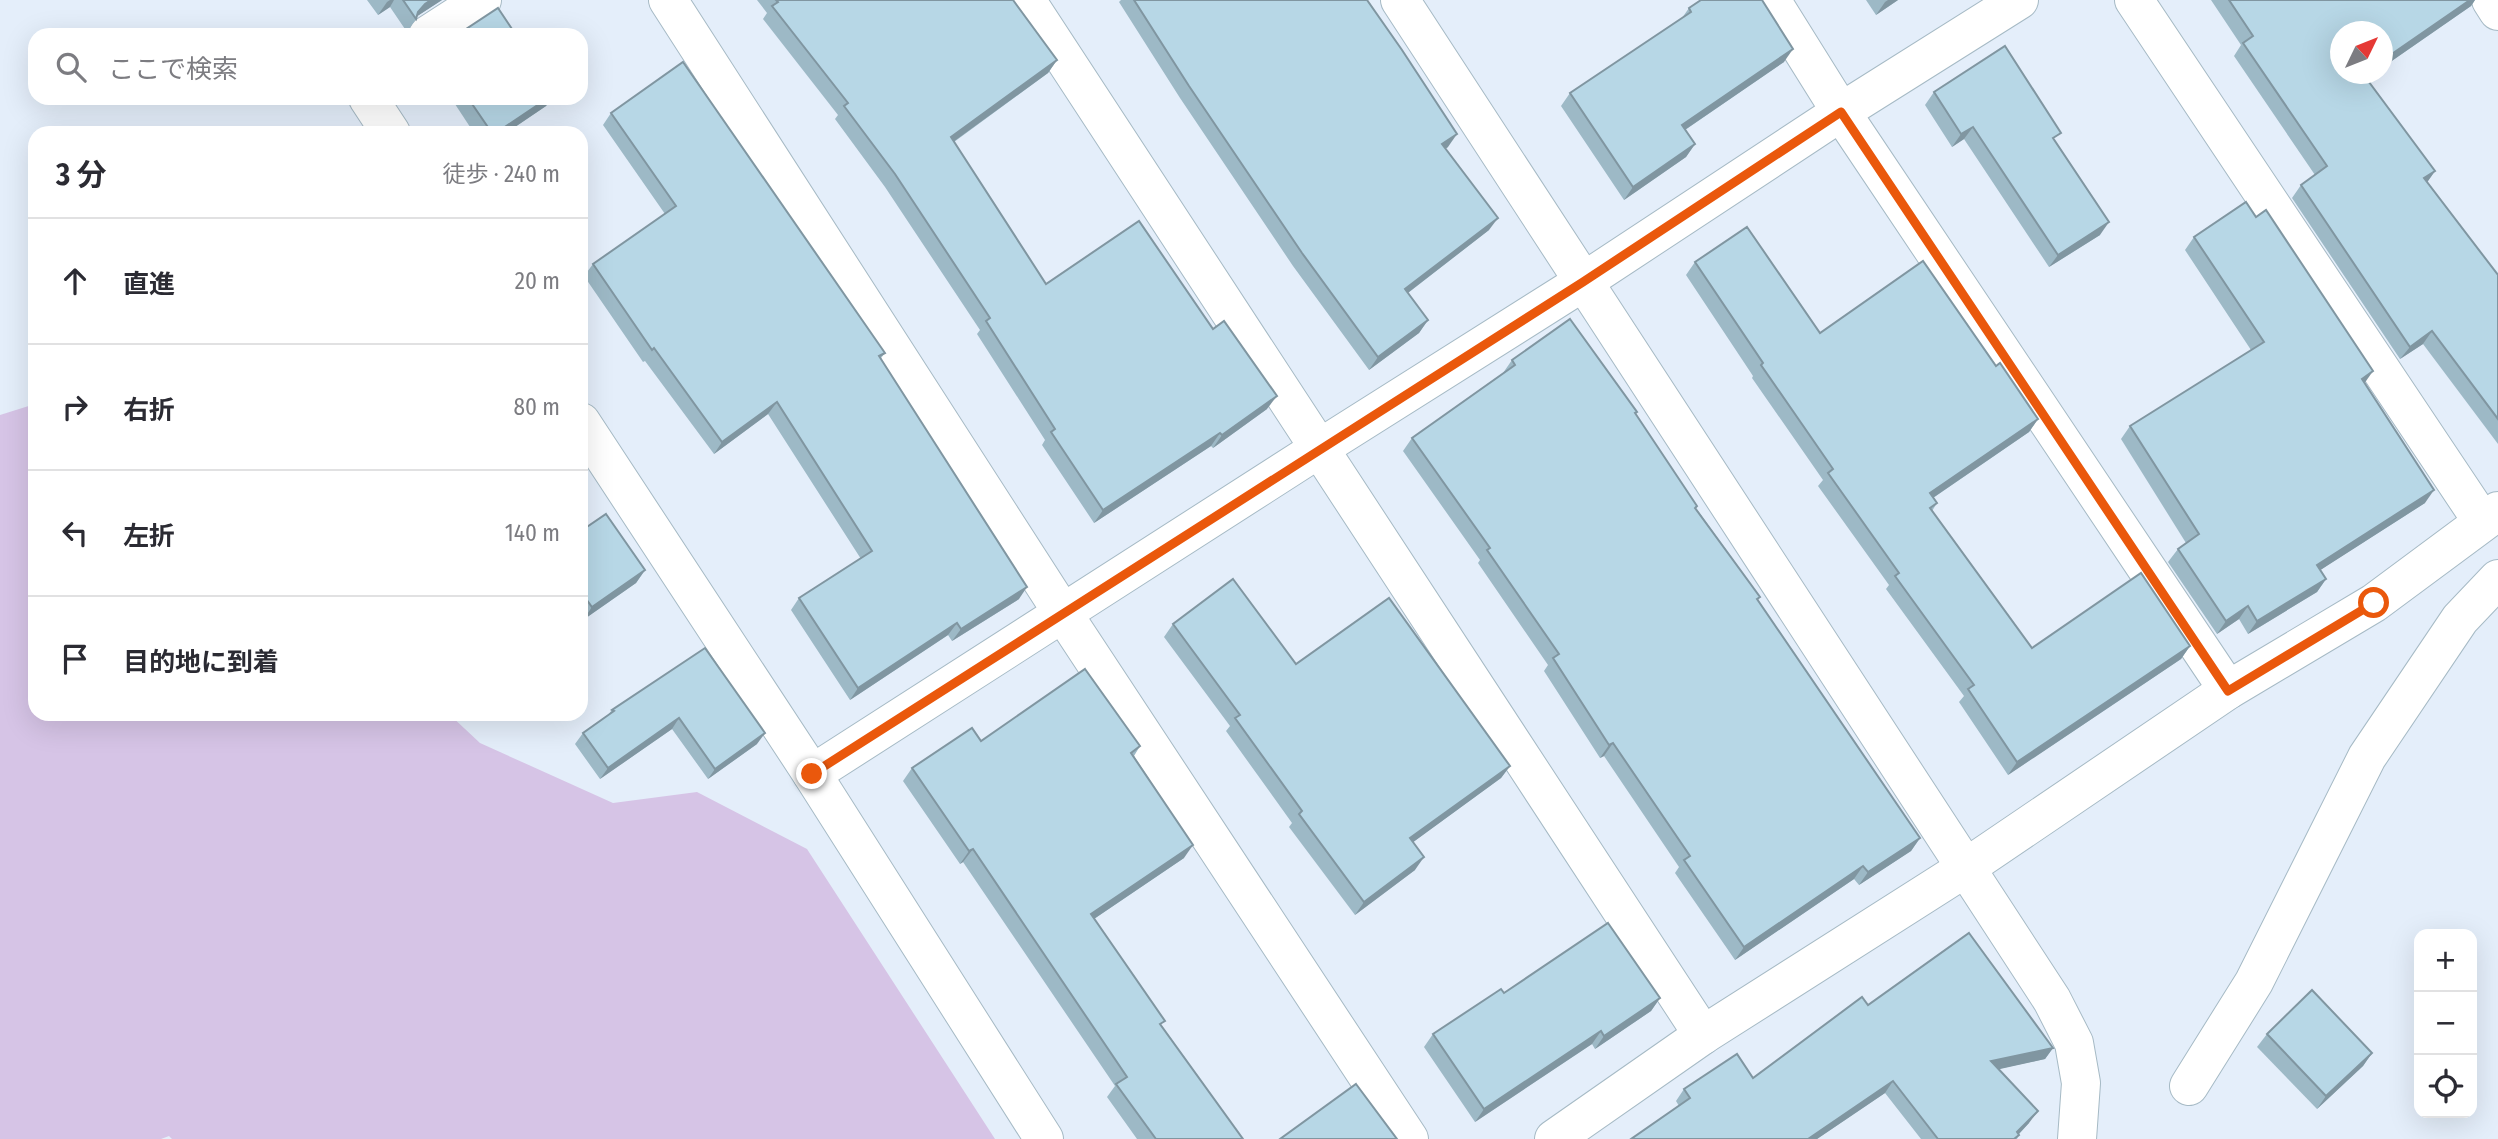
<!DOCTYPE html>
<html lang="ja">
<head>
<meta charset="utf-8">
<style>
  :root { --surface:#fff; --page:#f2f2f3; --text:#2b2b33; --muted:#7c7c81; --line:#e1e1e2 }
  body { margin:0; font-family:"Fira Sans Condensed","Noto Sans JP",sans-serif; background:var(--page); color:var(--text) }
  .controls { position:absolute; right:21px; bottom:21px; display:grid; overflow:hidden; border-radius:14px; box-shadow:0 7px 28px #0002 }
  .controls button { width:63px; height:63px; display:grid; place-items:center; padding:0; border:0; border-bottom:2px solid var(--line); background:var(--surface); color:var(--text); font:35px sans-serif }
  .compass { position:absolute; left:2330px; top:21px; width:63px; height:63px; border-radius:50%; background:var(--surface); box-shadow:0 7px 28px #0002; rotate:47deg }
  .stop { position:absolute; width:21px; height:21px; margin:-16px; border:5px solid #ea580c; border-radius:50%; background:#fff }
  .stop.end { background:#ea580c; border-color:#fff; box-shadow:0 2px 7px #0008 }
  .list { margin:0; padding:0; list-style:none }
  h2 { display:flex; justify-content:space-between; align-items:center; height:91px; margin:0; padding:0 28px; font-size:30px }
  h2 small { font-size:23px; font-weight:400; color:var(--muted) }
  .list li { display:grid; grid-template-columns:46px 1fr auto; gap:21px; align-items:center; box-sizing:border-box; height:126px; padding:0 28px; border-top:2px solid var(--line) }
  .list b { display:block; font-size:26px; white-space:nowrap }
  .list em { font-size:23px; font-style:normal; color:var(--muted) }
  .icon { flex:none; width:38px; height:38px; fill:none; stroke:currentColor; stroke-width:2; stroke-linecap:round; stroke-linejoin:round }
  .map { position:relative; flex:none; width:2498px; height:1139px; overflow:hidden }
  .search { position:absolute; background:var(--surface); box-shadow:0 7px 28px #0002; left:28px; top:28px; width:560px; height:77px; display:flex; align-items:center; gap:18px; box-sizing:border-box; padding:0 24px; border-radius:21px; color:var(--muted); font-size:26px }
  .panel { position:absolute; background:var(--surface); box-shadow:0 7px 28px #0002; left:28px; top:126px; width:560px; height:595px; border-radius:21px }
  .map>svg:first-child { display:block }
  .green { fill:#d6c4e6 }
  .lines { fill:none; stroke-linecap:round; stroke-linejoin:round }
  .minor-casing { stroke:#a6bac5; stroke-width:40 }
  .minor { stroke:#fff; stroke-width:38 }
  .wall { fill:#9db9c6 }
  .shaded-wall { fill:#8096a1 }
  .building { fill:#b7d7e6; stroke:#8096a1; stroke-width:2 }
  .route { stroke:#ea580c; stroke-width:9 }
</style>
</head>
<body>
<div class="map">
<svg width="2498" height="1139" viewBox="0 0 2498 1139">
  <rect width="100%" height="100%" fill="#e4eefa"/>
  <path class="green" d="M 35,404 L 35,714 L 449,714 L 480,743 L 613,803 L 697,792 L 807,849 L 995,1139 L 172,1139 L 169,1136 L 161,1139 L 0,1139 L 0,415 Z"/>
  <g class="lines">
    <g class="minor-casing">
      <g id="minor">
        <path d="M 668,0 L 1062,612 L 1409,1139"/>
        <path d="M 1026,0 L 1703,1035"/>
        <path d="M 1400,0 L 2052,1000 L 2074,1043 L 2081,1083 L 2077,1139"/>
        <path d="M 1771,0 L 1841,112 L 2228,690"/>
        <path d="M 2134,0 L 2482,521"/>
        <path d="M 2491,0 L 2498,11"/>
        <path d="M 428,35 L 482,0"/>
        <path d="M 368,98 L 391,133"/>
        <path d="M 581,422 L 812,774 L 1044,1139"/>
        <path d="M 812,774 L 1320,448 L 1583,282 L 1841,112 L 2019,0"/>
        <path d="M 2189,1086 L 2254,982 L 2367,757 L 2460,619 L 2498,579"/>
        <path d="M 1554,1139 L 1703,1035 L 1967,867 L 2228,690 L 2374,603 L 2498,511"/>
      </g>
    </g>
    <use href="#minor" class="minor"/>
  </g>
  <g class="wall">
    <path d="M 367,0 L 442,0 L 417,16 L 416,19 L 407,32 L 390,7 L 378,15 Z"/>
    <path d="M 757,0 L 1013,0 L 1057,60 L 1048,73 L 954,142 L 1046,284 L 1267,409 L 1213,448 L 1211,446 L 1094,523 L 1042,445 L 1045,440 L 977,334 L 980,330 L 885,187 L 835,119 L 838,115 L 763,19 L 767,13 Z"/>
    <path d="M 1121,0 L 1367,0 L 1448,147 L 1445,149 L 1489,230 L 1408,293 L 1428,320 L 1419,333 L 1369,370 L 1293,266 L 1180,98 L 1119,2 Z"/>
    <path d="M 1866,0 L 1898,0 L 1876,15 Z"/>
    <path d="M 2211,0 L 2475,0 L 2471,6 L 2383,67 L 2383,32 L 2341,74 L 2372,74 L 2366,78 L 2435,171 L 2427,182 L 2498,275 L 2498,444 L 2423,344 L 2400,359 L 2292,198 L 2301,185 L 2315,175 L 2234,56 L 2241,45 Z"/>
    <path d="M 1689,8 L 1784,62 L 1685,130 L 1695,144 L 1686,157 L 1624,200 L 1561,106 L 1570,93 L 1682,18 Z"/>
    <path d="M 1934,92 L 2055,141 L 2100,235 L 2049,267 L 1964,139 L 1952,147 L 1925,105 Z"/>
    <path d="M 451,98 L 552,98 L 546,106 L 506,133 L 474,133 Z"/>
    <path d="M 611,113 L 885,353 L 881,358 L 1019,599 L 952,641 L 948,635 L 850,700 L 791,610 L 799,598 L 861,559 L 768,414 L 714,454 L 645,361 L 643,362 L 584,276 L 593,264 L 665,214 L 603,125 Z"/>
    <path d="M 2194,237 L 2365,383 L 2425,503 L 2320,570 L 2326,579 L 2317,592 L 2248,634 L 2239,619 L 2217,634 L 2168,562 L 2178,549 L 2186,543 L 2121,439 L 2130,426 L 2251,350 L 2185,250 Z"/>
    <path d="M 1695,262 L 1820,333 L 1996,366 L 2038,419 L 2029,432 L 1933,498 L 1937,503 L 1932,511 L 2032,648 L 2190,646 L 2181,659 L 2008,775 L 1959,702 L 1964,696 L 1886,589 L 1889,585 L 1818,486 L 1823,480 L 1752,378 L 1753,376 L 1686,275 Z"/>
    <path d="M 1512,360 L 1637,412 L 1636,414 L 1697,506 L 1696,508 L 1760,597 L 1758,600 L 1920,838 L 1911,851 L 1859,885 L 1854,879 L 1735,960 L 1675,873 L 1679,867 L 1604,756 L 1600,758 L 1544,671 L 1548,665 L 1478,563 L 1480,560 L 1403,451 L 1412,438 L 1503,373 Z"/>
    <path d="M 581,531 L 645,570 L 636,583 L 583,620 L 581,617 Z"/>
    <path d="M 1173,624 L 1296,664 L 1510,766 L 1501,778 L 1413,842 L 1415,870 L 1355,915 L 1289,827 L 1292,823 L 1226,731 L 1230,726 L 1164,637 Z"/>
    <path d="M 705,648 L 757,744 L 708,779 L 672,729 L 600,779 L 575,744 L 583,733 L 608,715 L 612,710 Z"/>
    <path d="M 981,741 L 1140,746 L 1134,756 L 1184,858 L 1094,919 L 1162,1026 L 1243,1139 L 1137,1139 L 1107,1097 L 1115,1086 L 963,862 L 960,864 L 903,781 L 912,768 Z"/>
    <path d="M 1504,993 L 1660,998 L 1651,1011 L 1595,1049 L 1592,1044 L 1475,1122 L 1424,1047 L 1433,1034 Z"/>
    <path d="M 1868,1005 L 2053,1048 L 2045,1059 L 1998,1069 L 2029,1123 L 2019,1134 L 2017,1139 L 1921,1139 L 1885,1093 L 1817,1139 L 1631,1139 L 1679,1106 L 1676,1101 L 1684,1089 L 1753,1078 Z"/>
    <path d="M 2267,1034 L 2372,1053 L 2363,1066 L 2317,1109 L 2257,1047 Z"/>
  </g>
  <g class="shaded-wall">
    <path d="M 390,0 L 394,0 L 390,7 L 378,15 L 387,2 Z"/>
    <path d="M 431,0 L 442,0 L 416,17 L 418,12 L 425,4 Z"/>
    <path d="M 1888,0 L 1898,0 L 1876,15 L 1885,2 Z"/>
    <path d="M 2470,0 L 2475,0 L 2471,6 L 2383,67 L 2383,60 Z"/>
    <path d="M 1793,49 L 1784,62 L 1673,138 L 1682,125 Z"/>
    <path d="M 1057,60 L 1048,73 L 942,150 L 951,137 Z"/>
    <path d="M 2363,74 L 2372,74 L 2354,86 Z"/>
    <path d="M 548,98 L 552,98 L 546,106 L 506,133 L 496,133 Z"/>
    <path d="M 1973,127 L 1964,139 L 1952,147 L 1961,134 Z"/>
    <path d="M 1457,134 L 1448,147 L 1433,157 L 1442,144 Z"/>
    <path d="M 1695,144 L 1686,157 L 1624,200 L 1633,187 Z"/>
    <path d="M 2435,171 L 2426,184 L 2424,178 Z"/>
    <path d="M 1498,218 L 1489,230 L 1396,302 L 1405,289 Z"/>
    <path d="M 2109,222 L 2100,235 L 2049,267 L 2058,255 Z"/>
    <path d="M 1428,320 L 1419,333 L 1369,370 L 1378,357 Z"/>
    <path d="M 2432,331 L 2423,344 L 2400,359 L 2410,347 Z"/>
    <path d="M 2373,371 L 2364,384 L 2362,379 Z"/>
    <path d="M 1277,396 L 1267,409 L 1213,448 L 1222,435 Z"/>
    <path d="M 777,402 L 768,414 L 714,454 L 722,442 Z"/>
    <path d="M 2038,419 L 2029,432 L 1921,506 L 1930,493 Z"/>
    <path d="M 1220,433 L 1211,446 L 1094,523 L 1103,510 Z"/>
    <path d="M 2434,490 L 2425,503 L 2308,578 L 2317,565 Z"/>
    <path d="M 645,570 L 636,583 L 583,620 L 592,607 Z"/>
    <path d="M 2326,579 L 2317,592 L 2248,634 L 2257,621 Z"/>
    <path d="M 1027,587 L 1019,599 L 952,641 L 961,629 Z"/>
    <path d="M 2248,606 L 2239,619 L 2217,634 L 2226,621 Z"/>
    <path d="M 957,623 L 948,635 L 850,700 L 858,688 Z"/>
    <path d="M 2190,646 L 2181,659 L 2008,775 L 2017,762 Z"/>
    <path d="M 679,718 L 672,729 L 600,779 L 608,768 Z"/>
    <path d="M 765,733 L 757,744 L 708,779 L 715,769 Z"/>
    <path d="M 1613,743 L 1604,756 L 1600,758 L 1609,745 Z"/>
    <path d="M 1510,766 L 1501,778 L 1401,851 L 1410,838 Z"/>
    <path d="M 1920,838 L 1911,851 L 1859,885 L 1868,872 Z"/>
    <path d="M 1193,845 L 1184,858 L 1082,927 L 1091,914 Z"/>
    <path d="M 973,849 L 963,862 L 960,864 L 969,851 Z"/>
    <path d="M 1424,857 L 1415,870 L 1355,915 L 1364,902 Z"/>
    <path d="M 1863,866 L 1854,879 L 1735,960 L 1744,947 Z"/>
    <path d="M 1660,998 L 1651,1011 L 1595,1049 L 1604,1036 Z"/>
    <path d="M 1601,1031 L 1592,1044 L 1475,1122 L 1484,1109 Z"/>
    <path d="M 2053,1048 L 2045,1059 L 1982,1073 L 1991,1061 Z"/>
    <path d="M 2372,1053 L 2363,1066 L 2317,1109 L 2326,1096 Z"/>
    <path d="M 1893,1081 L 1885,1093 L 1817,1139 L 1808,1139 Z"/>
    <path d="M 2038,1111 L 2029,1123 L 2014,1139 L 2017,1132 Z"/>
  </g>
  <g class="building">
    <path d="M 403,0 L 431,0 L 425,4 L 418,12 L 416,19 Z"/>
    <path d="M 776,0 L 1013,0 L 1057,60 L 951,137 L 1046,284 L 1139,221 L 1213,329 L 1224,321 L 1277,396 L 1222,435 L 1220,433 L 1103,510 L 1051,432 L 1055,429 L 986,321 L 990,318 L 895,174 L 844,106 L 848,103 L 772,6 L 778,2 Z"/>
    <path d="M 1134,0 L 1367,0 L 1402,50 L 1457,134 L 1442,144 L 1498,218 L 1405,289 L 1428,320 L 1378,357 L 1302,253 L 1189,86 Z"/>
    <path d="M 1701,0 L 1762,0 L 1793,49 L 1682,125 L 1695,144 L 1633,187 L 1570,93 L 1691,12 L 1689,8 Z"/>
    <path d="M 2229,0 L 2470,0 L 2383,60 L 2383,32 L 2341,32 L 2341,74 L 2363,74 L 2435,171 L 2424,178 L 2498,275 L 2498,419 L 2432,331 L 2410,347 L 2301,185 L 2327,166 L 2243,43 L 2253,36 Z"/>
    <path d="M 498,8 L 516,35 L 457,35 Z"/>
    <path d="M 2005,46 L 2061,133 L 2053,138 L 2109,222 L 2058,255 L 1973,127 L 1961,134 L 1934,92 Z"/>
    <path d="M 683,62 L 885,353 L 879,356 L 1027,587 L 961,629 L 957,623 L 858,688 L 799,598 L 872,551 L 777,402 L 722,442 L 654,348 L 652,350 L 593,264 L 676,206 L 611,113 Z"/>
    <path d="M 468,98 L 548,98 L 496,133 L 492,133 Z"/>
    <path d="M 2246,202 L 2256,217 L 2266,210 L 2373,371 L 2362,379 L 2434,490 L 2317,565 L 2326,579 L 2257,621 L 2248,606 L 2226,621 L 2178,549 L 2199,534 L 2130,426 L 2264,342 L 2194,237 Z"/>
    <path d="M 1747,227 L 1820,333 L 1923,261 L 1996,366 L 2000,363 L 2038,419 L 1930,493 L 1937,503 L 1930,508 L 2032,648 L 2141,573 L 2190,646 L 2017,762 L 1968,689 L 1974,685 L 1895,576 L 1899,573 L 1828,473 L 1833,469 L 1761,365 L 1763,363 L 1695,262 Z"/>
    <path d="M 1570,319 L 1637,412 L 1635,413 L 1697,506 L 1695,508 L 1760,597 L 1757,599 L 1920,838 L 1868,872 L 1863,866 L 1744,947 L 1684,860 L 1690,856 L 1613,743 L 1609,745 L 1553,658 L 1559,654 L 1487,550 L 1490,548 L 1412,438 L 1515,365 L 1512,360 Z"/>
    <path d="M 606,514 L 645,570 L 592,607 L 581,592 L 581,531 Z"/>
    <path d="M 1233,579 L 1296,664 L 1389,598 L 1510,766 L 1410,838 L 1424,857 L 1364,902 L 1299,814 L 1302,811 L 1235,718 L 1240,715 L 1173,624 Z"/>
    <path d="M 705,648 L 765,733 L 715,769 L 679,718 L 608,768 L 583,733 L 614,711 L 612,710 Z"/>
    <path d="M 1085,669 L 1140,746 L 1131,753 L 1193,845 L 1091,914 L 1165,1021 L 1160,1024 L 1243,1139 L 1156,1139 L 1116,1084 L 1127,1077 L 973,849 L 969,851 L 912,768 L 972,728 L 981,741 Z"/>
    <path d="M 1608,923 L 1660,998 L 1604,1036 L 1601,1031 L 1484,1109 L 1433,1034 L 1501,989 L 1504,993 Z"/>
    <path d="M 1969,933 L 2053,1048 L 1991,1061 L 2038,1111 L 2017,1132 L 2019,1135 L 2014,1139 L 1938,1139 L 1893,1081 L 1808,1139 L 1631,1139 L 1690,1098 L 1684,1089 L 1737,1054 L 1753,1078 L 1862,997 L 1868,1005 Z"/>
    <path d="M 2312,990 L 2372,1053 L 2326,1096 L 2267,1034 Z"/>
    <path d="M 1356,1084 L 1397,1139 L 1280,1139 Z"/>
  </g>
  <g class="lines">
    <path class="route" d="M 812,774 L 1583,282 L 1841,112 L 2228,691 L 2374,603"/>
  </g>
</svg>
<div class="controls">
<button>+</button>
<button>−</button>
<button><svg class="icon" aria-label="locate" viewBox="0 0 24 24"><circle cx="12" cy="12" r="6"/><path d="M12 2v4M12 18v4M2 12h4M18 12h4"/></svg></button>
</div>
<svg class="compass" viewBox="-18 -18 36 36"><path d="M0-13l5 13h-10z" fill="#e53935"/><path d="M0 13l5-13h-10z" fill="#7c7c81"/></svg>
<div class="stop" style="left:2374px;top:603px"></div>
<div class="stop end" style="left:812px;top:774px"></div>
<div class="search"><svg class="icon" aria-label="search" viewBox="0 0 24 24"><circle cx="10" cy="10" r="6"/><path d="M15 15l6 6"/></svg>ここで検索</div>
<section class="panel">
<h2>3 分<small>徒歩 · 240 m</small></h2>
<ul class="list">
<li><svg class="icon" aria-label="ahead" viewBox="0 0 24 24"><path d="M12 20V5M6 11l6-6 6 6"/></svg><div><b>直進</b></div><em>20 m</em></li>
<li><svg class="icon" aria-label="right" viewBox="0 0 24 24"><path d="M7 20v-9h11M14 6l5 5-5 5"/></svg><div><b>右折</b></div><em>80 m</em></li>
<li><svg class="icon" aria-label="left" viewBox="0 0 24 24"><path d="M17 20v-9H6M10 6l-5 5 5 5"/></svg><div><b>左折</b></div><em>140 m</em></li>
<li><svg class="icon" aria-label="arrive" viewBox="0 0 24 24"><path d="M6 21V4h12l-3 4 3 4H6"/></svg><div><b>目的地に到着</b></div></li>
</ul>
</section>
</div>
</body>
</html>
